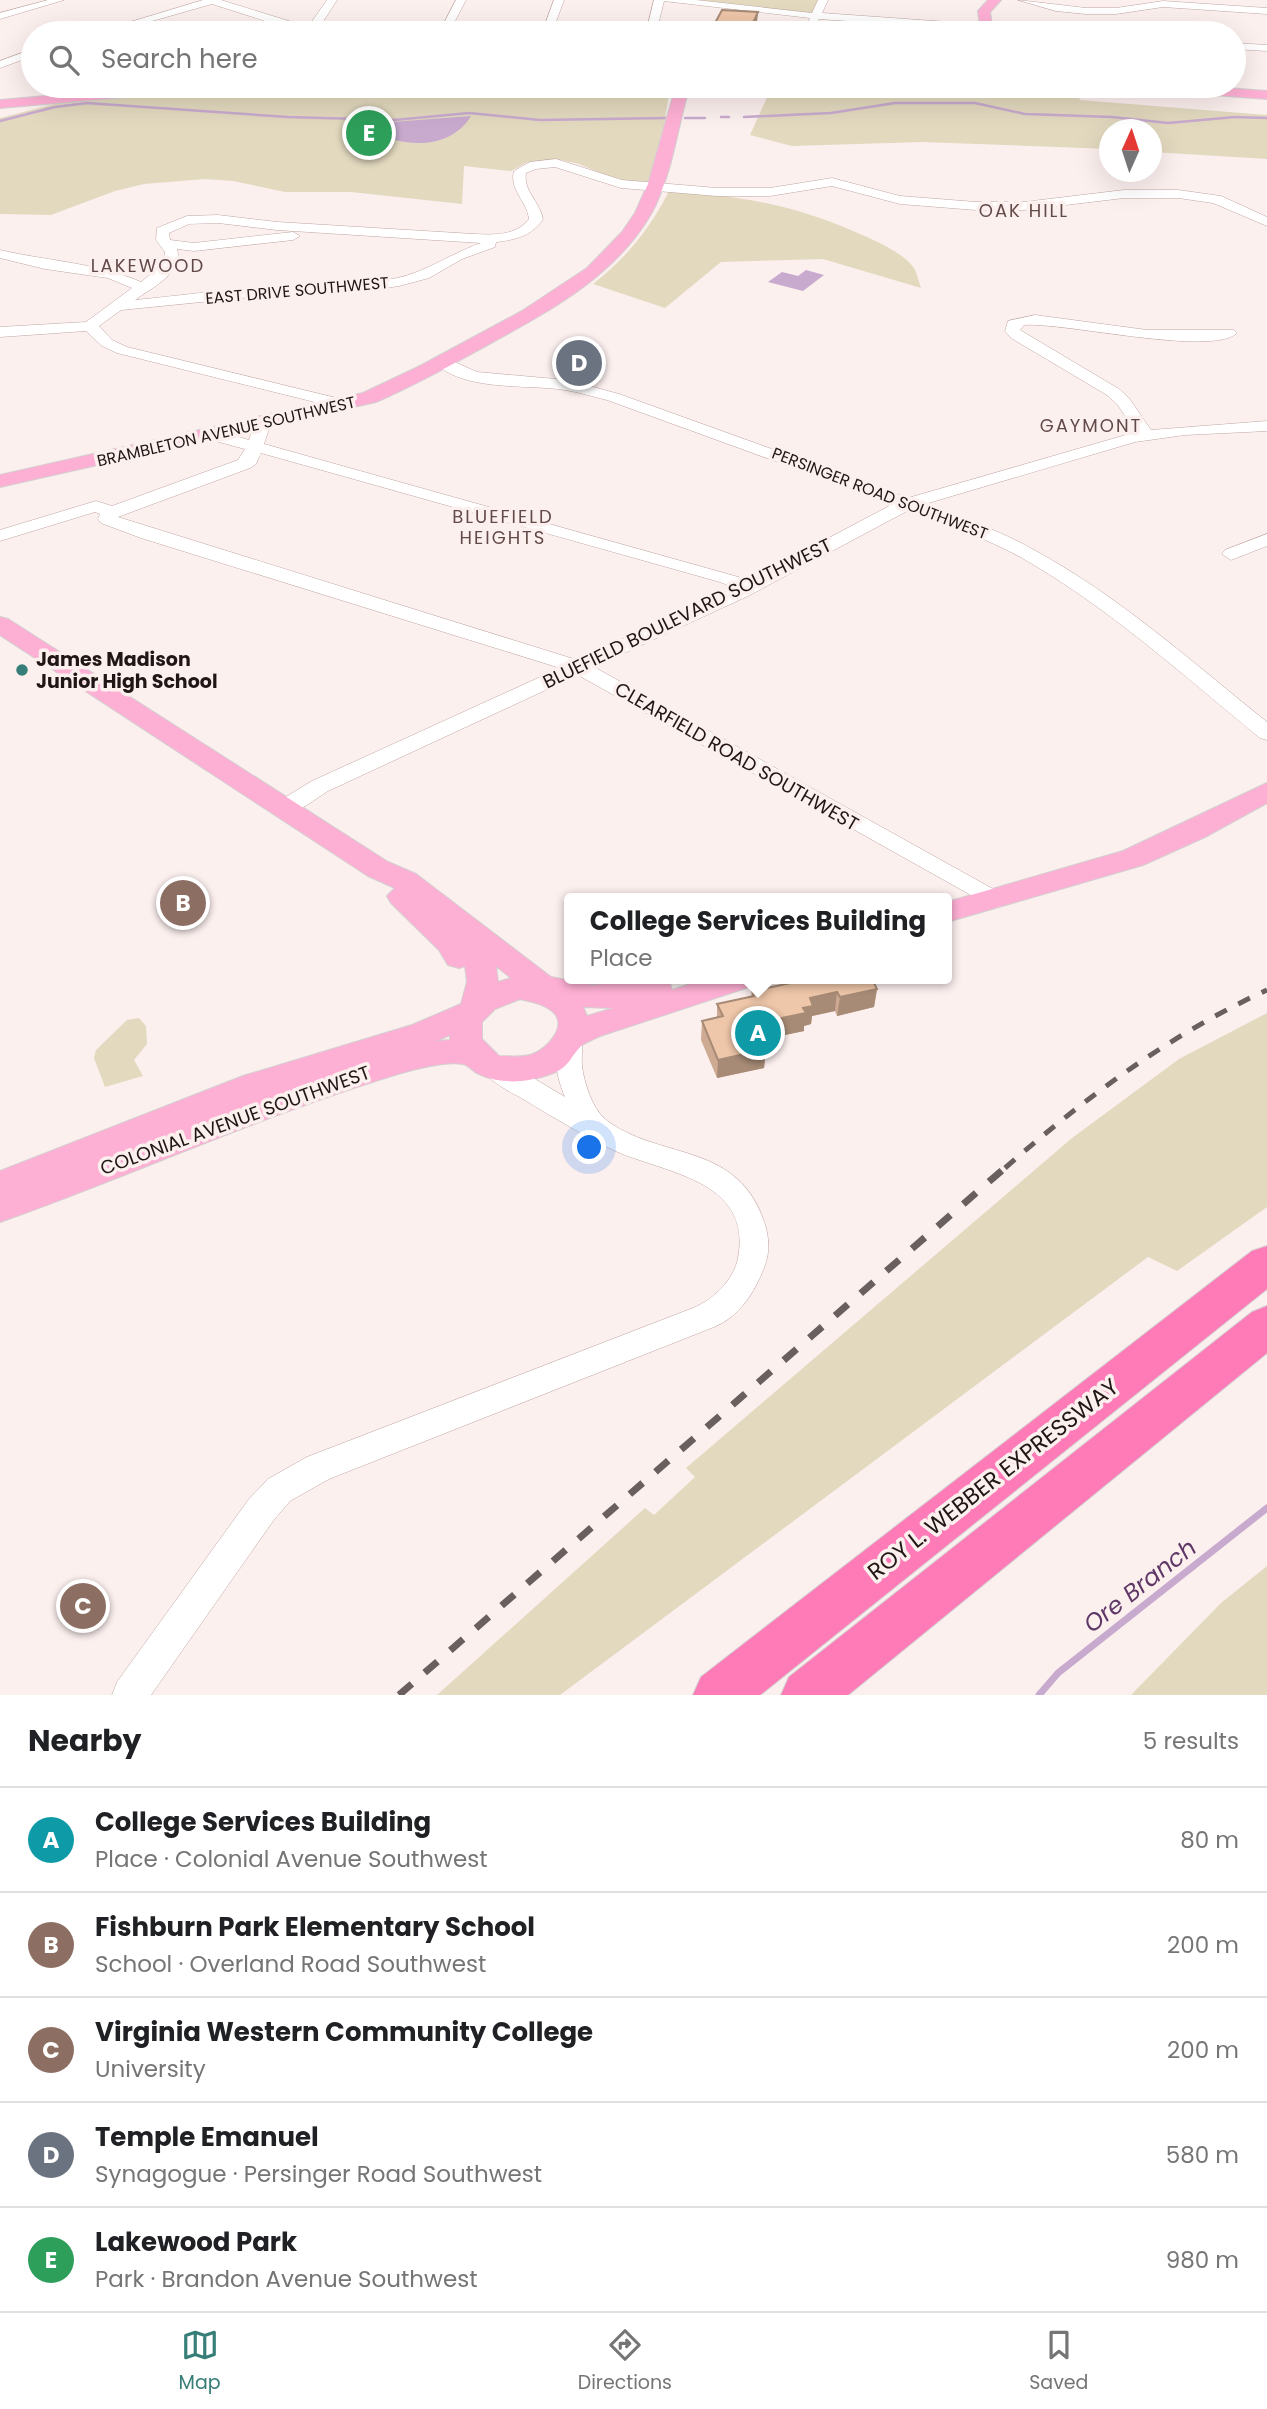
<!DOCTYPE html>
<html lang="en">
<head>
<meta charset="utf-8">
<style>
  :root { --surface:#fff; --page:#f2f2f2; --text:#202124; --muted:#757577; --line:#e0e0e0; --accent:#367e77 }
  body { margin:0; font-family:Poppins,sans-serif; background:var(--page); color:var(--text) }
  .compass { position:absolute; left:1099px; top:119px; width:63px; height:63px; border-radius:50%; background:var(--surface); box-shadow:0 7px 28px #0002; rotate:3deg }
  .you { position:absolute; left:590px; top:1148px; width:24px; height:24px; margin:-18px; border:5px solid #fff; border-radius:50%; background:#1a73e8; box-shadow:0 0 0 10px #1a73e833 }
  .badge { display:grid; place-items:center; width:46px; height:46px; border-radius:50%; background:var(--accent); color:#fff; font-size:23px; font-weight:700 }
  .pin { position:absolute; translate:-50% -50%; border:4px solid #fff; box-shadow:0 2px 7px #0006 }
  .popup { position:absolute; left:564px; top:893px; width:388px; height:91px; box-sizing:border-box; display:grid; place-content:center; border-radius:7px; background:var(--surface); filter:drop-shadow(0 2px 5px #0005); font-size:23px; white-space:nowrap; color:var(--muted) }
  .popup b { font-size:26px; color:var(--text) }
  .popup::after { content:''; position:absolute; left:50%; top:100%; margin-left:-14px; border:14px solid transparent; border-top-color:var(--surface) }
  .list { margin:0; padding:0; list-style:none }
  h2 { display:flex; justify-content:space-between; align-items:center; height:91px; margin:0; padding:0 28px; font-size:30px }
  h2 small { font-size:23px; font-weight:400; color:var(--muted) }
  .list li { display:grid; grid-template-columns:46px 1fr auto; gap:21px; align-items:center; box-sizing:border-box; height:105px; padding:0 28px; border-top:2px solid var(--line) }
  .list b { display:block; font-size:26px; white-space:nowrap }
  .list p { margin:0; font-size:23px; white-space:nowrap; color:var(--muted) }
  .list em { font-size:23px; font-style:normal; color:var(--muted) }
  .icon { flex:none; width:38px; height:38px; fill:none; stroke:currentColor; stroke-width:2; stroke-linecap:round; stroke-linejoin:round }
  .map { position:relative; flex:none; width:1267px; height:1695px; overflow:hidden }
  .search { position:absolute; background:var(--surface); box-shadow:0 7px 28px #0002; left:21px; right:21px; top:21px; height:77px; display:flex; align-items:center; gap:18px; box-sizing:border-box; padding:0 24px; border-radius:38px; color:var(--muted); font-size:26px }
  .sheet { height:616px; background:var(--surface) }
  nav { display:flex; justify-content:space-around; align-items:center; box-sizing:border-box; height:98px; border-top:2px solid var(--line); background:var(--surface); font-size:19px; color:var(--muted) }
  nav a { display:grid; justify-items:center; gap:4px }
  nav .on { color:var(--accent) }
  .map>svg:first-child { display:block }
  .green { fill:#e3d9bf }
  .water { fill:#c8aace }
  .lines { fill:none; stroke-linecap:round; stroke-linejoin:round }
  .stream-far1 { stroke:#c8aace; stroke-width:2.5 }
  .stream { stroke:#c8aace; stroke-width:7 }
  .minor-casing { stroke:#c1a6a2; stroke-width:1 }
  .major-casing { stroke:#d2d0d0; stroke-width:2 }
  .highway-casing { stroke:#d2d0d0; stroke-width:2 }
  .minor { fill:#fff; fill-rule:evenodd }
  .major { fill:#feb0d4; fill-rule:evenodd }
  .highway { fill:#fe7bb8; fill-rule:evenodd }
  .rail-far1 { stroke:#695f5e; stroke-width:5; stroke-dasharray:13 13; stroke-linecap:butt }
  .rail { stroke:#695f5e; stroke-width:7; stroke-dasharray:17 17; stroke-linecap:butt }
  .wall { fill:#cdaa91 }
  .shaded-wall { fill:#a78b76 }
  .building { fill:#eec6a9; stroke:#a78b76; stroke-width:2 }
  .poi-dot { fill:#367e77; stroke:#fcf0ef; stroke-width:2.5 }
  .labels { text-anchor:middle; stroke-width:7; stroke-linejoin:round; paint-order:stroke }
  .far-street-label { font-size:16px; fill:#201615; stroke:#fcf0ef }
  .far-neighbourhood-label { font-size:18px; letter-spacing:2px; fill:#624a48; stroke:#fcf0ef }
  .street-label { font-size:19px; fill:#201615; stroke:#fcf0ef }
  .poi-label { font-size:19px; font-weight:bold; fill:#201615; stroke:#fcf0ef; text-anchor:start }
  .near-street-label { font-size:23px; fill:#201615; stroke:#fcf0ef }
  .near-water-label { font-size:24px; font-style:italic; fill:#5f3867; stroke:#fcf0ef }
</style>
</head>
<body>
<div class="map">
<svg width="1267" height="1695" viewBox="0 0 1267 1695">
  <rect width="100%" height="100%" fill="#fcf0ef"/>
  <g class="green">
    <path d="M 679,0 L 823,0 L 816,16 Z"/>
    <path d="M 1050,86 L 1075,89 L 1080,100 L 1267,115 L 1267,159 L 1152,152 L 1152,130 L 1110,130 L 1109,149 L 923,142 L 792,146 L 750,135 L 769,93 Z"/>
    <path d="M 184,90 L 669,94 L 662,139 L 648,182 L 617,180 L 579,164 L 561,160 L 528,162 L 511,171 L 464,166 L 462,204 L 351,192 L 285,192 L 233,181 L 205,179 L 144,184 L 115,191 L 51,215 L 0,214 L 0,118 L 66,101 Z"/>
    <path d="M 669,191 C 745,196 800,206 869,238 C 884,245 904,254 914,268 C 917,273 919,282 921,288 L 823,259 L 721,262 L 665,308 L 593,284 C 626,258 650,229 669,191 Z"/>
    <path d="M 1267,1013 L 1267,1207 L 1177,1271 L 1148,1257 L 560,1695 L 437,1695 L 645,1508 L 654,1515 L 695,1477 L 686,1468 L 1072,1138 L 1179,1059 Z"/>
    <path d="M 139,1018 L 146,1026 L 147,1044 L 134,1060 L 143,1076 L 105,1087 L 94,1058 L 96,1050 L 127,1020 Z"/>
    <path d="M 1267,1566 L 1267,1695 L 1131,1695 L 1221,1603 Z"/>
  </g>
  <g class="water">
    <path d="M 471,116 C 449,152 399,148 367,128 L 379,123 Z"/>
    <path d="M 806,270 L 824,275 L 803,291 L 768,282 L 782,272 L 798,276 Z"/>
  </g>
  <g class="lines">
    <g class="stream-far1">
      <path d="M 721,117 L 729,117"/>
      <path d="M 744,117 L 831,113 L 895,103 L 975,103 L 1025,114 L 1112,117 L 1168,123 L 1235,117 L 1267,118"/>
      <path d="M 685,118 L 705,118"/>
      <path d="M 0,121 L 55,107 L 87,103 L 288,117 L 394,120 L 469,113 L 540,120 L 667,118"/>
    </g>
    <path class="stream" d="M 1039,1695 L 1058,1673 L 1267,1508"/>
    <g class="minor-casing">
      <g id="minor">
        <path d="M 48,0 L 64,0 L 0,19 L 0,13 Z"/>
        <path d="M 203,0 L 221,0 L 308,27 L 327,0 L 337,0 L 319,28 L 352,30 L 357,33 L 303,33 L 212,4 L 110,33 L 94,33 Z"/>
        <path d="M 456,0 L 466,0 L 449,33 L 439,33 Z"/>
        <path d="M 554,0 L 564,0 L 552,33 L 542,33 Z"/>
        <path d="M 654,0 L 696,0 L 812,13 L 818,0 L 828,0 L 822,13 L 1060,30 L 1065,33 L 1019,33 L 819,19 L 813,33 L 803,33 L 810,18 L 664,1 L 656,33 L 646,33 Z"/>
        <path d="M 1018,0 L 1086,8 L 1116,8 L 1163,1 L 1267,8 L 1267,14 L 1163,7 L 1116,14 L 1086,14 L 1056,11 Z"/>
        <path d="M 1234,43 L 1267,45 L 1267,51 L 1234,49 Z"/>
        <path d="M 33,49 L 33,56 L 0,68 L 0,61 Z"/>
        <path d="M 556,159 L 622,180 L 717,188 L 770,188 L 832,178 L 900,196 L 976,202 L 1024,202 L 1124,190 L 1178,190 L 1221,196 L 1267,217 L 1267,226 L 1213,203 L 1178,198 L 1124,198 L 1024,210 L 976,210 L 900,204 L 832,186 L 770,196 L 717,196 L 621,188 L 555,167 L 536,169 L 526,173 C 523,191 540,202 543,219 C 532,236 515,240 496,242 L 495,247 L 462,259 L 429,278 L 399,286 L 357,292 L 262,296 L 121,310 L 99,326 L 112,340 L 127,347 L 353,402 L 355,405 L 353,408 L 347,410 L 117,353 L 102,346 L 86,331 L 0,337 L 0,327 L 86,322 L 132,288 L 108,278 L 45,269 L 0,258 L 0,250 C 47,261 98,263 141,282 L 163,264 L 165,252 L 156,240 L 157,228 L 187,216 L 218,215 L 277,222 L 474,234 C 494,235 516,236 529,219 C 527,201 509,190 514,171 L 530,162 ZM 218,223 L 277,230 L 481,243 C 452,253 426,272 397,278 C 353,287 308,285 263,288 C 220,290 177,296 135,300 C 151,288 184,273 177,249 L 194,251 L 293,240 L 300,236 L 293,232 L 194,243 L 170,240 L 169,233 L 189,224 Z"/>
        <path d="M 1035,315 L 1147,330 L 1234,330 L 1237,333 C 1212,357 1064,322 1024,325 L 1020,330 L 1119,389 L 1129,398 L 1151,430 L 1267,421 L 1267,431 L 1185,435 L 1135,442 L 925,504 C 962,518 999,530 1034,550 C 1119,596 1192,662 1267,722 L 1267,740 L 1260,738 C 1183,675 1108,607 1022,558 C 986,538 947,525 909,510 L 748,596 L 594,667 L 1002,894 L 1006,900 L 1002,906 L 994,908 L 578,675 L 328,791 C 313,800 294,818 276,813 L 273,808 L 276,803 L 312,781 L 560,668 L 141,538 L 101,523 L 98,519 L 100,514 L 95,512 L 0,541 L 0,530 L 96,501 L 112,506 L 238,460 L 245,449 L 204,438 L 202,434 L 210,429 L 249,440 L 255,423 L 263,418 L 271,423 L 264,444 L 749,580 L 893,504 L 607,400 C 594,397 579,392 565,390 C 529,384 461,392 435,362 L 438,359 L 448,359 L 477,372 L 567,380 L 619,394 L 908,498 L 1136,432 L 1117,404 L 1107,395 L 1011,338 L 1005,331 L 1008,321 ZM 261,453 L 720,582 L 735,588 L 577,660 L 118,517 L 250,468 L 256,464 Z"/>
        <path d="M 1267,534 L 1267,546 L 1231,560 L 1222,554 L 1225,550 Z"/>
        <path d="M 570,1032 L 579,1035 C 584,1045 581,1055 582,1066 C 584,1082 592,1108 605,1119 C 657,1160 733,1141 762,1216 C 769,1233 771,1251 764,1268 C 754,1293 740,1316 714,1327 L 329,1479 L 290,1501 L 273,1521 L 151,1695 L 112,1695 L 117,1682 L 249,1499 L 268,1479 L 307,1457 L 693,1308 C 713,1300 734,1280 738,1258 C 753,1178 661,1173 611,1149 C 581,1134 551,1116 523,1099 C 509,1091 489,1082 481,1067 L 485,1060 L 494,1057 L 503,1060 L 565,1097 C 557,1078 551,1054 561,1035 Z"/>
      </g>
    </g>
    <g class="major-casing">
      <g id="major">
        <path d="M 988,0 L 1001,0 L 990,12 L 993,33 L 981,33 L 978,11 Z"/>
        <path d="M 161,86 L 906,86 L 899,90 L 687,96 C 676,135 671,178 651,214 C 615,276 551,310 491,343 C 453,364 415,385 376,402 L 0,487 L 0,475 L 363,393 L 420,366 L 522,311 L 587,268 L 622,232 L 635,213 L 648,184 L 673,96 L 206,90 L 0,108 L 0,100 Z"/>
        <path d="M 1139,86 L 1199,86 L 1267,91 L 1267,99 L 1146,90 Z"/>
        <path d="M 0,617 L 8,619 L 388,862 L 416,874 L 551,977 L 593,985 L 665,979 L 669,980 L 672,990 L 705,979 L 753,979 L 749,987 L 600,1036 C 594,1039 586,1042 581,1046 C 572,1055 569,1066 556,1072 C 531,1082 504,1086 479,1074 C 474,1072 470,1067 466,1065 C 451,1059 412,1070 398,1074 C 262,1115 133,1175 0,1222 L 0,1171 L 243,1076 L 412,1025 L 461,1004 L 467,982 L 465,966 L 459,968 L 448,965 L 439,950 L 391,903 L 387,896 L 395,888 L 368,876 L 0,635 ZM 496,966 L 511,978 L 498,982 ZM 520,999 C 532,1002 542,1003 552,1011 C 569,1025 548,1048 533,1054 C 523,1058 510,1056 499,1056 L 482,1039 L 482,1022 L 495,1009 ZM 583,1007 L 614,1008 L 587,1016 ZM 450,1035 L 450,1040 L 436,1041 Z"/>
        <path d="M 1267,783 L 1267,803 L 1205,837 L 1143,865 L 947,922 L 947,902 L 1123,851 Z"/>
      </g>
    </g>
    <g class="highway-casing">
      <g id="highway">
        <path d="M 1267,1246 L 1267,1289 L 760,1695 L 693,1695 L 701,1677 L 1252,1251 Z"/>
        <path d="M 1267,1306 L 1267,1353 L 848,1695 L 781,1695 L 789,1677 L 1252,1312 Z"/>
      </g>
    </g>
    <use href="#minor" class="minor"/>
    <use href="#major" class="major"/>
    <use href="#highway" class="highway"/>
    <path class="rail-far1" d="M 1005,1168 C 1086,1097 1169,1035 1267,990"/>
    <path class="rail" d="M 399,1695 L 1007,1166"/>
  </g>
  <g class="wall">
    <path d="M 758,12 L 757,21 L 752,33 L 715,33 L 715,23 Z"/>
    <path d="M 877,989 L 874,1007 L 837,1016 L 835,1011 L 812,1016 L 811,1024 L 804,1026 L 804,1031 L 780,1036 L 766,1049 L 764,1068 L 717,1078 L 701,1040 L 702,1021 L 717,1018 L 717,1004 L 751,997 L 752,991 Z"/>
  </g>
  <g class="shaded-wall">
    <path d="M 758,12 L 757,21 L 752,33 L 752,25 Z"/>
    <path d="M 877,989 L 874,1007 L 837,1016 L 840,997 Z"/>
    <path d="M 837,992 L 835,1011 L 812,1016 L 811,1024 L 804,1026 L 804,1031 L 780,1036 L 766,1049 L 764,1068 L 717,1078 L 718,1060 L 760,1037 L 782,1018 L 803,1008 L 810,998 Z"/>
  </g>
  <g class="building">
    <path d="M 722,10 L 758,12 L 752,25 L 715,23 Z"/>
    <path d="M 810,979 L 872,979 L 877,989 L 840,997 L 837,992 L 810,998 L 813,1006 L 803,1008 L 806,1013 L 782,1018 L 760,1037 L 766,1049 L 718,1060 L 702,1021 L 723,1016 L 717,1004 L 754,996 L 752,991 Z"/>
  </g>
  <circle class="poi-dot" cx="22" cy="670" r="7"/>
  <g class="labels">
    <g class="far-street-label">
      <text transform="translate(297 290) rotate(-5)" y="6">EAST DRIVE SOUTHWEST</text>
      <text transform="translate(226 431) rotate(-13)" y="6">BRAMBLETON AVENUE SOUTHWEST</text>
      <text transform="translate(880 493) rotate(21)" y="6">PERSINGER ROAD SOUTHWEST</text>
    </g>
    <g class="far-neighbourhood-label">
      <text x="1024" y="217">OAK HILL</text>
      <text x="148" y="272">LAKEWOOD</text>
      <text x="1091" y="432">GAYMONT</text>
      <text x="503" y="523">BLUEFIELD<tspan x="503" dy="21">HEIGHTS</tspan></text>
    </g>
    <g class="street-label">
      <text transform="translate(687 613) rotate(-26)" y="7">BLUEFIELD BOULEVARD SOUTHWEST</text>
      <text transform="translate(737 756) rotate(30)" y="7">CLEARFIELD ROAD SOUTHWEST</text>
      <text transform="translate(235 1120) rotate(-20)" y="7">COLONIAL AVENUE SOUTHWEST</text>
    </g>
    <g class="poi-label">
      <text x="36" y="666">James Madison<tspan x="36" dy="22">Junior High School</tspan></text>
    </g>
    <g class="near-street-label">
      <text transform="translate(993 1479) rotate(-38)" y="8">ROY L. WEBBER EXPRESSWAY</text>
    </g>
    <g class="near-water-label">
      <text transform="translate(1140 1586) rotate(-38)" y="8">Ore Branch</text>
    </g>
  </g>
</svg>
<svg class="compass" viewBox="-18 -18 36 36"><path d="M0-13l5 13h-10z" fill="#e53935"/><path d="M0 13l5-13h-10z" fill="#757577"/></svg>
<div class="you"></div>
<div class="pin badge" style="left:758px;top:1033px;background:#0f9aa8">A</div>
<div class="popup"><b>College Services Building</b>Place</div>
<div class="pin badge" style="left:183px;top:903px;background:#8d6e63">B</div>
<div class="pin badge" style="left:83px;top:1606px;background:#8d6e63">C</div>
<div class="pin badge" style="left:579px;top:363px;background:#6b7280">D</div>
<div class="pin badge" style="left:369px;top:133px;background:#2e9e5b">E</div>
<div class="search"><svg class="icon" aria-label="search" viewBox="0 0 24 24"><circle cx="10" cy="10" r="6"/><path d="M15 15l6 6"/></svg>Search here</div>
</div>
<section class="sheet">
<h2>Nearby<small>5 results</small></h2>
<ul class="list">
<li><span class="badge" style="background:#0f9aa8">A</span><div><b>College Services Building</b><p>Place · Colonial Avenue Southwest</p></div><em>80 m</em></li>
<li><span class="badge" style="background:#8d6e63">B</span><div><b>Fishburn Park Elementary School</b><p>School · Overland Road Southwest</p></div><em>200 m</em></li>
<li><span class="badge" style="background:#8d6e63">C</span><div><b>Virginia Western Community College</b><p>University</p></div><em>200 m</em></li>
<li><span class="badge" style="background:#6b7280">D</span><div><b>Temple Emanuel</b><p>Synagogue · Persinger Road Southwest</p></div><em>580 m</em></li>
<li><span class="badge" style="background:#2e9e5b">E</span><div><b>Lakewood Park</b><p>Park · Brandon Avenue Southwest</p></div><em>980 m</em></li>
</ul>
</section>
<nav>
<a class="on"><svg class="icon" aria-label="map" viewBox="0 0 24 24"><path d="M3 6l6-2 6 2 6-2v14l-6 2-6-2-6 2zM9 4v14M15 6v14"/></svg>Map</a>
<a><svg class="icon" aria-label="directions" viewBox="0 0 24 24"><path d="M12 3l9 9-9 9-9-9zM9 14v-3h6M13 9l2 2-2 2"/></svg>Directions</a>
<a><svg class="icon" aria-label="saved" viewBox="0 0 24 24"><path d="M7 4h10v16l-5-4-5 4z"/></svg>Saved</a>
</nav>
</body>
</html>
